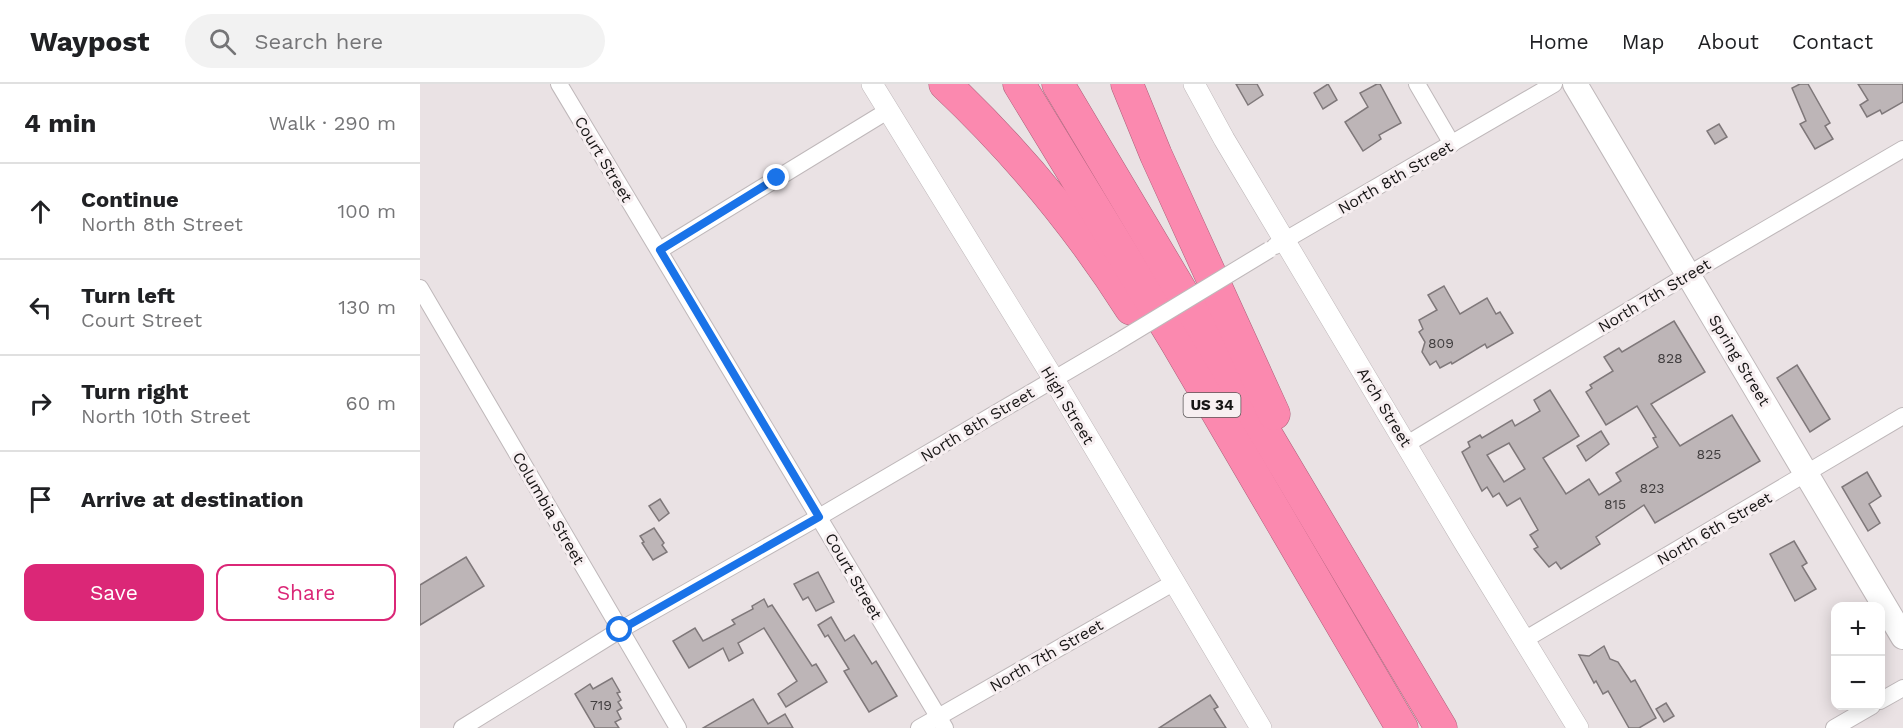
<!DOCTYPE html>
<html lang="en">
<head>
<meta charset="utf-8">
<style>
  :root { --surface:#fff; --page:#f2f2f2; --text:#202124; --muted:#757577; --line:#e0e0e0; --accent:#db2777 }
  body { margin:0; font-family:"Work Sans",sans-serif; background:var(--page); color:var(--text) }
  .controls { position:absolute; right:18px; bottom:18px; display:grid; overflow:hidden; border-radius:12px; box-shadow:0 3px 15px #0003 }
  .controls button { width:54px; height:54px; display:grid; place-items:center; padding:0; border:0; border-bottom:2px solid var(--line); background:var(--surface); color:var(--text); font:30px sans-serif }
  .stop { position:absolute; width:18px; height:18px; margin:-14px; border:4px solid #1a73e8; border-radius:50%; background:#fff }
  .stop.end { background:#1a73e8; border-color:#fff; box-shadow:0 2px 6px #0008 }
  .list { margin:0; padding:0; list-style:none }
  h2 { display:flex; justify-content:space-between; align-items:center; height:78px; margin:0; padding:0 24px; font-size:26px }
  h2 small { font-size:20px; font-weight:400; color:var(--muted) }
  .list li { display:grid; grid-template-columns:39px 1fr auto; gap:18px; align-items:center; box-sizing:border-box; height:96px; padding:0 24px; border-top:2px solid var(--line) }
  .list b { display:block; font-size:22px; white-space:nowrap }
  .list p { margin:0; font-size:20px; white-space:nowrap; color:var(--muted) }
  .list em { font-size:20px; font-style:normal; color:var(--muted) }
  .actions { display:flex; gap:12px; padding:18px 24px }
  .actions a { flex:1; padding:14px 0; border:2px solid var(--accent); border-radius:12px; text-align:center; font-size:21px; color:var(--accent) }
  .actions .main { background:var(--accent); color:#fff }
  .icon { flex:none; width:33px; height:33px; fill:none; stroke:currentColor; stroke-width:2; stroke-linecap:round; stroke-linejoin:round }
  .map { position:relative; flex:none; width:1483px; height:644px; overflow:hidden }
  header { display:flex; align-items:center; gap:36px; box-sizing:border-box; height:84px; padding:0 30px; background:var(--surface); border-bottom:2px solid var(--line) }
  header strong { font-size:28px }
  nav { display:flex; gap:33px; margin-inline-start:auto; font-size:21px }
  .search { width:420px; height:54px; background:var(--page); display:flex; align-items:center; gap:15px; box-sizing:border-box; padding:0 21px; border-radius:33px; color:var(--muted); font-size:22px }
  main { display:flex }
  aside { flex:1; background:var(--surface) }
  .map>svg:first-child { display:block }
  .building { fill:#bdb5b7; stroke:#7f787a; stroke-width:1.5; fill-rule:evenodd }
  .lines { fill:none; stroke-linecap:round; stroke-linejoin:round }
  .minor-casing { stroke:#bfb8ba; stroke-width:18 }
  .tertiary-casing { stroke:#bfb8ba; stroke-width:22 }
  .secondary-casing { stroke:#bfb8ba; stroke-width:26 }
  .motorway-casing { stroke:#ab6079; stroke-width:33 }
  .minor { stroke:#fff; stroke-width:16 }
  .tertiary { stroke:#fff; stroke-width:21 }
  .secondary { stroke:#fff; stroke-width:24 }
  .motorway { stroke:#fb89af; stroke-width:32 }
  .minor-bridge-casing { stroke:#bfb8ba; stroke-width:18; stroke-linecap:butt }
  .minor-bridge { stroke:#fff; stroke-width:16 }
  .route { stroke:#1a73e8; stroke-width:8 }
  .labels { text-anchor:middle; stroke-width:6; stroke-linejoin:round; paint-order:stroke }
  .number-label { font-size:14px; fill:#403d3e }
  .shield { fill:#f7eff1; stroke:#5a5657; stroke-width:1.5 }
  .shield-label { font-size:15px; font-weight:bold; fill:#171515 }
  .street-label { font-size:16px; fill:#171515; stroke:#f7eff1 }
</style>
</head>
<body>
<header>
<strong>Waypost</strong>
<div class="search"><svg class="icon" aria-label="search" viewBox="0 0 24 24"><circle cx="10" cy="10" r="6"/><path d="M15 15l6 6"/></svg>Search here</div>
<nav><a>Home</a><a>Map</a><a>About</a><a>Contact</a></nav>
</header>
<main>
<aside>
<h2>4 min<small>Walk · 290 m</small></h2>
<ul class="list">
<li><svg class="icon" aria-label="ahead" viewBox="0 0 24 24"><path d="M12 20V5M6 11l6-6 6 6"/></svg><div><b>Continue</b><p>North 8th Street</p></div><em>100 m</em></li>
<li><svg class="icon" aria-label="left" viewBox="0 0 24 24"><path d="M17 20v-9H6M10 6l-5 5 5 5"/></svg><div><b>Turn left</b><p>Court Street</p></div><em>130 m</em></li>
<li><svg class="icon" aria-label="right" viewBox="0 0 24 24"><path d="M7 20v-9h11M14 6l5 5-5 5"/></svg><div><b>Turn right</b><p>North 10th Street</p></div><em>60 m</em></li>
<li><svg class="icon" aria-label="arrive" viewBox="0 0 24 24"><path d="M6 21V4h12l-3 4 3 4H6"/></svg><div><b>Arrive at destination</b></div></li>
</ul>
<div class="actions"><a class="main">Save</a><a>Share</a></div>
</aside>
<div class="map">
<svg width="1483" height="644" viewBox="0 0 1483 644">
  <rect width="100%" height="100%" fill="#eae2e4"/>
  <g class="building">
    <path d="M 816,0 L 837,0 L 843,11 L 828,21 Z"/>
    <path d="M 908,0 L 917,16 L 903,25 L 894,9 Z"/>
    <path d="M 957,0 L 960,0 L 981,39 L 959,51 L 961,55 L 943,67 L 925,38 L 948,23 L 940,9 Z"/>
    <path d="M 1380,0 L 1388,0 L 1410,39 L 1405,42 L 1413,55 L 1395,65 L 1380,40 L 1386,37 L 1372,4 Z"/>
    <path d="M 1438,0 L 1483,0 L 1483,18 L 1462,30 L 1460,26 L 1447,33 L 1440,21 L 1448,16 Z"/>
    <path d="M 1299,40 L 1307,53 L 1295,60 L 1287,47 Z"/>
    <path d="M 1024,202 L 1040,230 L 1067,214 L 1076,230 L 1080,228 L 1093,249 L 1067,264 L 1065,260 L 1032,280 L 1031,278 L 1020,284 L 1016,277 L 1010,281 L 1002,268 L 1005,258 L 999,248 L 1003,245 L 999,236 L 1017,226 L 1008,211 Z"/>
    <path d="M 1254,237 L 1285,288 L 1231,320 L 1260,362 L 1312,331 L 1340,377 L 1235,439 L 1224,421 L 1176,453 L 1180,460 L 1141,485 L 1136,478 L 1129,483 L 1114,465 L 1118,463 L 1110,451 L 1118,446 L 1100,414 L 1087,422 L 1079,409 L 1073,413 L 1067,403 L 1062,407 L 1042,368 L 1050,363 L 1048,358 L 1060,351 L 1062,354 L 1092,336 L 1095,342 L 1120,327 L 1114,316 L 1130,306 L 1159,352 L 1123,374 L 1146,410 L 1169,395 L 1179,411 L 1201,397 L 1196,389 L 1238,363 L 1233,354 L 1236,353 L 1217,322 L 1186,341 L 1166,308 L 1172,304 L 1170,301 L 1193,287 L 1184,273 L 1199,264 L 1202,268 ZM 1089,359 L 1105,385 L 1084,398 L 1067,371 Z"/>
    <path d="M 1377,281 L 1410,335 L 1390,348 L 1357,294 Z"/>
    <path d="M 1181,347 L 1189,360 L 1166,377 L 1157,362 Z"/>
    <path d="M 1447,388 L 1461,412 L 1449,420 L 1460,439 L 1448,447 L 1422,403 Z"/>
    <path d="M 240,415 L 249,429 L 239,437 L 229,422 Z"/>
    <path d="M 234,444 L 244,459 L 242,461 L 247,468 L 233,476 L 222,459 L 224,458 L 220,452 Z"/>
    <path d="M 1374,457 L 1387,479 L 1382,482 L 1396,505 L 1375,517 L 1350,470 Z"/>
    <path d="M 46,473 L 64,502 L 0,541 L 0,501 Z"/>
    <path d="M 398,488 L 414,518 L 396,527 L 388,513 L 383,516 L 374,500 Z"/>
    <path d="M 344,515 L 348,523 L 352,521 L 392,582 L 396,580 L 407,598 L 366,623 L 358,610 L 377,597 L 344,544 L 318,559 L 323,569 L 309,577 L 303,564 L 269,584 L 253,557 L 275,544 L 283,557 L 289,554 L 315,540 L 312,536 L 333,525 L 332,522 Z"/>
    <path d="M 411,533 L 425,557 L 434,551 L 452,580 L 456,577 L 477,612 L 449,628 L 424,587 L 429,585 L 408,551 L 405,553 L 398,541 Z"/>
    <path d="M 1184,562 L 1190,575 L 1198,578 L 1211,598 L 1215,596 L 1236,634 L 1219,644 L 1209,644 L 1188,607 L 1183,610 L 1176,597 L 1174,599 L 1159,571 L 1169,572 Z"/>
    <path d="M 192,594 L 200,608 L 197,609 L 201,616 L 198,618 L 202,624 L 197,627 L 201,635 L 195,638 L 199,644 L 175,644 L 155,610 L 170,600 L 173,605 Z"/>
    <path d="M 790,611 L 798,623 L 794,625 L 806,644 L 739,644 Z"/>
    <path d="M 333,615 L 348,640 L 365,630 L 373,644 L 283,644 Z"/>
    <path d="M 1246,619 L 1254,632 L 1244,638 L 1236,625 Z"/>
  </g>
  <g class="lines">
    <g class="minor-casing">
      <g id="minor">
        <path d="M 139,0 L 525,644"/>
        <path d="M 997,0 L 1032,60"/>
        <path d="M 855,162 L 1134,0"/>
        <path d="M 240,166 L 469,26"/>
        <path d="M 0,204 L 258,644"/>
        <path d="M 987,360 L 1269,190 L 1483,65"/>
        <path d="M 1104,556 L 1483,332"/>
        <path d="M 1460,617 L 1483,604"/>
        <path d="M 42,644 L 200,546 L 399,433 L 694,260"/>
        <path d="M 499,644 L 753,499"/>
        <path d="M 1414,644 L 1452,622"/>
      </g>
    </g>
    <g class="tertiary-casing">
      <g id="tertiary">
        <path d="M 452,0 L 633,294 L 841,644"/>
        <path d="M 774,0 L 804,55 L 1044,458 L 1158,644"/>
      </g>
    </g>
    <g class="secondary-casing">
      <path id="secondary" d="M 1155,0 L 1483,553"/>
    </g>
    <g class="motorway-casing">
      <g id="motorway">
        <path d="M 525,0 C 596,67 659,143 711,225"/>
        <path d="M 599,0 L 756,258 L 982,644"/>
        <path d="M 638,0 L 1021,644"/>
        <path d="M 707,0 L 736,71 L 854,330"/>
      </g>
    </g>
    <use href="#minor" class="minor"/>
    <use href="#tertiary" class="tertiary"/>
    <use href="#secondary" class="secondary"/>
    <use href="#motorway" class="motorway"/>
    <g class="minor-bridge-casing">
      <path id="minor-bridge" d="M 694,260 L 849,166"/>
    </g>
    <use href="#minor-bridge" class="minor-bridge"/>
  </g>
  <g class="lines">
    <path class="route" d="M 200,546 L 399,433 L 240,166 L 357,94"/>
  </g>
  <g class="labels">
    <g class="number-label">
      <text x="1021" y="264">809</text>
      <text x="1250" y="279">828</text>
      <text x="1289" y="375">825</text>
      <text x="1232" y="409">823</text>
      <text x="1195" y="425">815</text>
      <text x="181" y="626">719</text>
    </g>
    <rect class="shield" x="763.5" y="309" width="57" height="24" rx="4.5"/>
    <g class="shield-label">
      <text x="792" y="326">US 34</text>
    </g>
    <g class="street-label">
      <text transform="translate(184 75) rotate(59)" y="6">Court Street</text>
      <text transform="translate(975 93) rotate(-30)" y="6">North 8th Street</text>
      <text transform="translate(1234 211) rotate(-31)" y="6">North 7th Street</text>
      <text transform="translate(1320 276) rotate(59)" y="6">Spring Street</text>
      <text transform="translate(648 321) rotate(59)" y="6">High Street</text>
      <text transform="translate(965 323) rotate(59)" y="6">Arch Street</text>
      <text transform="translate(557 340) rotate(-31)" y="6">North 8th Street</text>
      <text transform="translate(129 424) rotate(60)" y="6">Columbia Street</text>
      <text transform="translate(1294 444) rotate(-30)" y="6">North 6th Street</text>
      <text transform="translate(434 492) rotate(60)" y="6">Court Street</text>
      <text transform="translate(626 571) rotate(-30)" y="6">North 7th Street</text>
    </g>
  </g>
</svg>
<div class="controls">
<button>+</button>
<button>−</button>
</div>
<div class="stop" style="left:200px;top:546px"></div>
<div class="stop end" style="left:357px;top:94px"></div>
</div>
</main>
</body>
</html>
